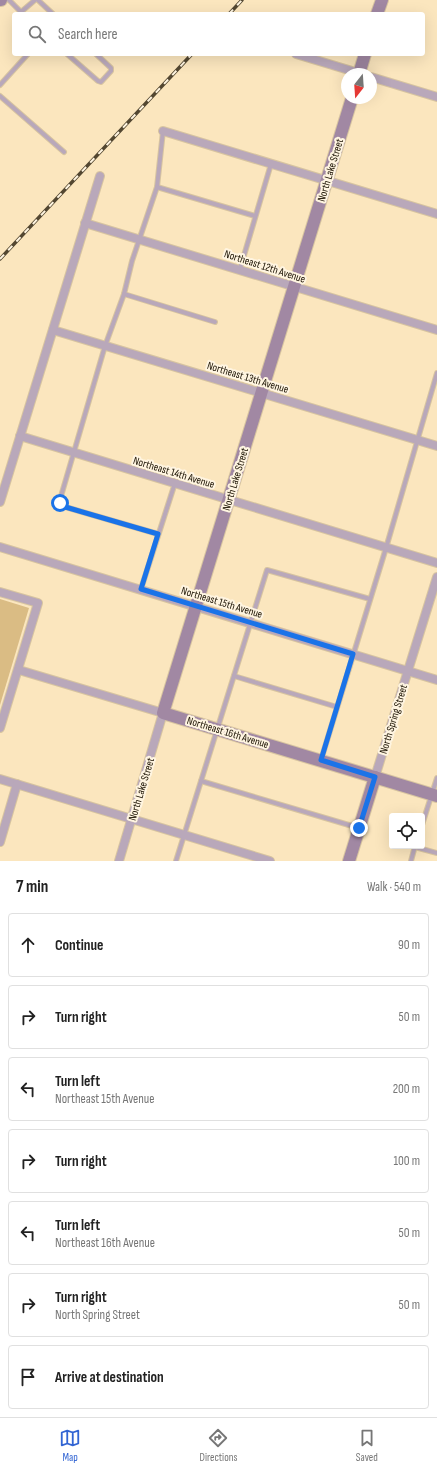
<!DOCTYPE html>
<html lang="en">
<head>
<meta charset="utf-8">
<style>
  :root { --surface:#fff; --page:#f2f2f2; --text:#222; --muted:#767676; --line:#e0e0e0; --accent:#3164d3 }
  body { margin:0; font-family:"Sofia Sans Condensed",sans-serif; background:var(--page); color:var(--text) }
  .controls { position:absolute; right:12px; bottom:12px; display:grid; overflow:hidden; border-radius:4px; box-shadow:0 4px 16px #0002 }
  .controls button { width:36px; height:36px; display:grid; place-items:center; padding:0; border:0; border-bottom:1px solid var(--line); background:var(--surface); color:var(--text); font:20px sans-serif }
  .compass { position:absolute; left:341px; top:68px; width:36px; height:36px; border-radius:50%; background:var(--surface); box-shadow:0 4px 16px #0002; rotate:197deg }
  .stop { position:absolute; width:12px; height:12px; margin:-9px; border:3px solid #1a73e8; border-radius:50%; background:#fff }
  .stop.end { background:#1a73e8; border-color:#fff; box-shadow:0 1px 4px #0008 }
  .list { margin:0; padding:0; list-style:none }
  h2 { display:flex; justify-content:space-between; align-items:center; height:52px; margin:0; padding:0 16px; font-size:17px }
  h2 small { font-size:13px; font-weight:400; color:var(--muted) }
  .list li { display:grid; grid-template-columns:26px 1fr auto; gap:12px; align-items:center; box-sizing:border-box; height:64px; margin:0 8px 8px; padding:0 8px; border:1px solid var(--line); border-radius:4px }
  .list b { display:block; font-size:15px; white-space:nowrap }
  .list p { margin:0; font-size:13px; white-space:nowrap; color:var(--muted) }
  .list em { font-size:13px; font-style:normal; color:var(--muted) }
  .icon { flex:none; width:22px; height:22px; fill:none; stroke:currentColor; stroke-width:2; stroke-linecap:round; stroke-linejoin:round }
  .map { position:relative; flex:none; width:437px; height:861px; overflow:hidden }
  .search { position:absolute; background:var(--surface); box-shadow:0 4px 16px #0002; left:12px; right:12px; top:12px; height:44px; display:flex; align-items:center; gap:10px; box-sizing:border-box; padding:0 14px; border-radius:4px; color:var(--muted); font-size:15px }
  .sheet { height:556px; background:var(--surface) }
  nav { display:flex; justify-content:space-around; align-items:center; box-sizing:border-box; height:56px; border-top:1px solid var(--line); background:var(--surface); font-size:11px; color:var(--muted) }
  nav a { display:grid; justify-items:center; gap:2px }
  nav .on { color:var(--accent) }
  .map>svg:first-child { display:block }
  .green { fill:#dabc84 }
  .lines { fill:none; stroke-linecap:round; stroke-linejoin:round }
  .lane-casing { stroke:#d7c4a0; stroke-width:6 }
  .street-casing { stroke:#d7c4a0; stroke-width:10 }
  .secondary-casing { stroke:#d7c4a0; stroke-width:14 }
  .lane { stroke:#b9a8ba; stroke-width:4 }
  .street { stroke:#b9a8ba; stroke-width:8 }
  .secondary { stroke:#a188a3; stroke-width:12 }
  .rail-casing { stroke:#534731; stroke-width:3.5 }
  .rail { stroke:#fff5e1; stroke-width:2; stroke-dasharray:6; stroke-linecap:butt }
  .route { stroke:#1a73e8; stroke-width:5 }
  .labels { text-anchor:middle; stroke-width:4; stroke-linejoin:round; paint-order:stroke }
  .street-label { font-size:11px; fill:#191000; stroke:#fff5e1 }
</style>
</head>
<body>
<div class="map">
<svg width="437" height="861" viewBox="0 0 437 861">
  <rect width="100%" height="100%" fill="#fbe6be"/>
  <path class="green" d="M 0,599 L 29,608 L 0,705 Z"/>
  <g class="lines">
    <g class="lane-casing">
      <g id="lane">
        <path d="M 9,0 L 23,14"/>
        <path d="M 38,0 L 53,14"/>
        <path d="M 21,12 L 35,0"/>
        <path d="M 67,54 L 98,81 L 101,82 L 111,71 L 111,68 L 96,54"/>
        <path d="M 0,85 L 28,54"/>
        <path d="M 0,96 L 64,152"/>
        <path d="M 157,187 L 163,131"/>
        <path d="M 240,269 L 271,164"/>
        <path d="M 124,294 L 215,322"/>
        <path d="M 158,534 L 62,506 L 59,503 L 105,346 L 124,294 L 132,261 L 157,187 L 255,216"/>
        <path d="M 141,589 L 175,483"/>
        <path d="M 234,676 L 337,707"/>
        <path d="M 321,760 L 386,548 L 437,373"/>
        <path d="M 201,781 L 359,828"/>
        <path d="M 422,825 L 437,778"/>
        <path d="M 415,847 L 437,853"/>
        <path d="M 176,861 L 267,570 L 370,599"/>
        <path d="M 411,861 L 415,846"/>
      </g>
    </g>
    <g class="street-casing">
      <g id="street">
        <path d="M 296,54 L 362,74"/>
        <path d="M 371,77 L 437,97"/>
        <path d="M 163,131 L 437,214"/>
        <path d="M 85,223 L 437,330"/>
        <path d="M 53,330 L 437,446"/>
        <path d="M 20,436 L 437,563"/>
        <path d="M 0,502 L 100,176"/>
        <path d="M 0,547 L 437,680"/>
        <path d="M 0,592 L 38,603 L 0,728"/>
        <path d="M 19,670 L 163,713 L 119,861"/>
        <path d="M 375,777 L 437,577"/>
        <path d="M 0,779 L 270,861"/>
        <path d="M 0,842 L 17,784"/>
      </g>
    </g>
    <g class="secondary-casing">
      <g id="secondary">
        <path d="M 0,0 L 1,0"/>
        <path d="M 377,14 L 382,0"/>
        <path d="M 359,74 L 365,54"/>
        <path d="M 352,98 L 163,713 L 437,796"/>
        <path d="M 349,861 L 375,777"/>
      </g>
    </g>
    <use href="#lane" class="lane"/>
    <use href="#street" class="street"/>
    <use href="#secondary" class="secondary"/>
    <g class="rail-casing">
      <g id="rail">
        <path d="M 229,14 L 242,0"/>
        <path d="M 0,259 L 192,54"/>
      </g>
    </g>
    <use href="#rail" class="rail"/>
  </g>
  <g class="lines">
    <path class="route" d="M 60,503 L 62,506 L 158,534 L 141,589 L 353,654 L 321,760 L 375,777 L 359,828"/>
  </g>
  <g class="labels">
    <g class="street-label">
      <text transform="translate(330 170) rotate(-73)" y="4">North Lake Street</text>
      <text transform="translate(265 266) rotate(18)" y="4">Northeast 12th Avenue</text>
      <text transform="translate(248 377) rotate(17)" y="4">Northeast 13th Avenue</text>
      <text transform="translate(174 472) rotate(17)" y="4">Northeast 14th Avenue</text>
      <text transform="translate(235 479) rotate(-73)" y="4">North Lake Street</text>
      <text transform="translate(222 602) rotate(17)" y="4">Northeast 15th Avenue</text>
      <text transform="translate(393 719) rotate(-73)" y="4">North Spring Street</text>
      <text transform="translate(228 732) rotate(17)" y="4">Northeast 16th Avenue</text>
      <text transform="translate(141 789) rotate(-73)" y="4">North Lake Street</text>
    </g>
  </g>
</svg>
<div class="controls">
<button><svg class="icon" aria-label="locate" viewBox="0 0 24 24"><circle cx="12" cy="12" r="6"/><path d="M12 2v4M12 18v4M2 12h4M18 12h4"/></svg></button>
</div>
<svg class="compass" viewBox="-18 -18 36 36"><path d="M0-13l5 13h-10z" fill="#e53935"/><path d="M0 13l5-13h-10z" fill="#767676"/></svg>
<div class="stop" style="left:60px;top:503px"></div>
<div class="stop end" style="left:359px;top:828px"></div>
<div class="search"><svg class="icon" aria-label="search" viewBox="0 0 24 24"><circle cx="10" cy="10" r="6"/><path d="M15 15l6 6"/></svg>Search here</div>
</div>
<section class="sheet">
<h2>7 min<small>Walk · 540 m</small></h2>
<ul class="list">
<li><svg class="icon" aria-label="ahead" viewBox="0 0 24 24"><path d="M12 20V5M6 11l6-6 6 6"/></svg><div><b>Continue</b></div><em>90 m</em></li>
<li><svg class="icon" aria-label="right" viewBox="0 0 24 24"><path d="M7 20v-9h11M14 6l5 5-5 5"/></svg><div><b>Turn right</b></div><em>50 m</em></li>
<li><svg class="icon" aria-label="left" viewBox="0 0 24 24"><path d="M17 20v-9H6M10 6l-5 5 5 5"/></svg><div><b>Turn left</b><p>Northeast 15th Avenue</p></div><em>200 m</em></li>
<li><svg class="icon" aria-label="right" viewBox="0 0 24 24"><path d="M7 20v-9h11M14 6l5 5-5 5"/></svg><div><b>Turn right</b></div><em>100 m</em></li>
<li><svg class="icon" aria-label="left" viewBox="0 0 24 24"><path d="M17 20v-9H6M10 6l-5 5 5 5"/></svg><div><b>Turn left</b><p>Northeast 16th Avenue</p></div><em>50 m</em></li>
<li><svg class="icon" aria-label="right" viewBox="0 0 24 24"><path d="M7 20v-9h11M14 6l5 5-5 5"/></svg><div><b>Turn right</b><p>North Spring Street</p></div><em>50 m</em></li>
<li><svg class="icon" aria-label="arrive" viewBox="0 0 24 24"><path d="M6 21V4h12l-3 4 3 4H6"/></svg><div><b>Arrive at destination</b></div></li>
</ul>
</section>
<nav>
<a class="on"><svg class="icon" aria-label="map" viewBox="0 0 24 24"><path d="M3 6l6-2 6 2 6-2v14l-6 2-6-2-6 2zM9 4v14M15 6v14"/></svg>Map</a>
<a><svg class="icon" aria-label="directions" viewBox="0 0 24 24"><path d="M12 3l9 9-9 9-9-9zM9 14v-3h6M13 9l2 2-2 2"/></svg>Directions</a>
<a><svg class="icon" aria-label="saved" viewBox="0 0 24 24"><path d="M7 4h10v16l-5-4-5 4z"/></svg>Saved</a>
</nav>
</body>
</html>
